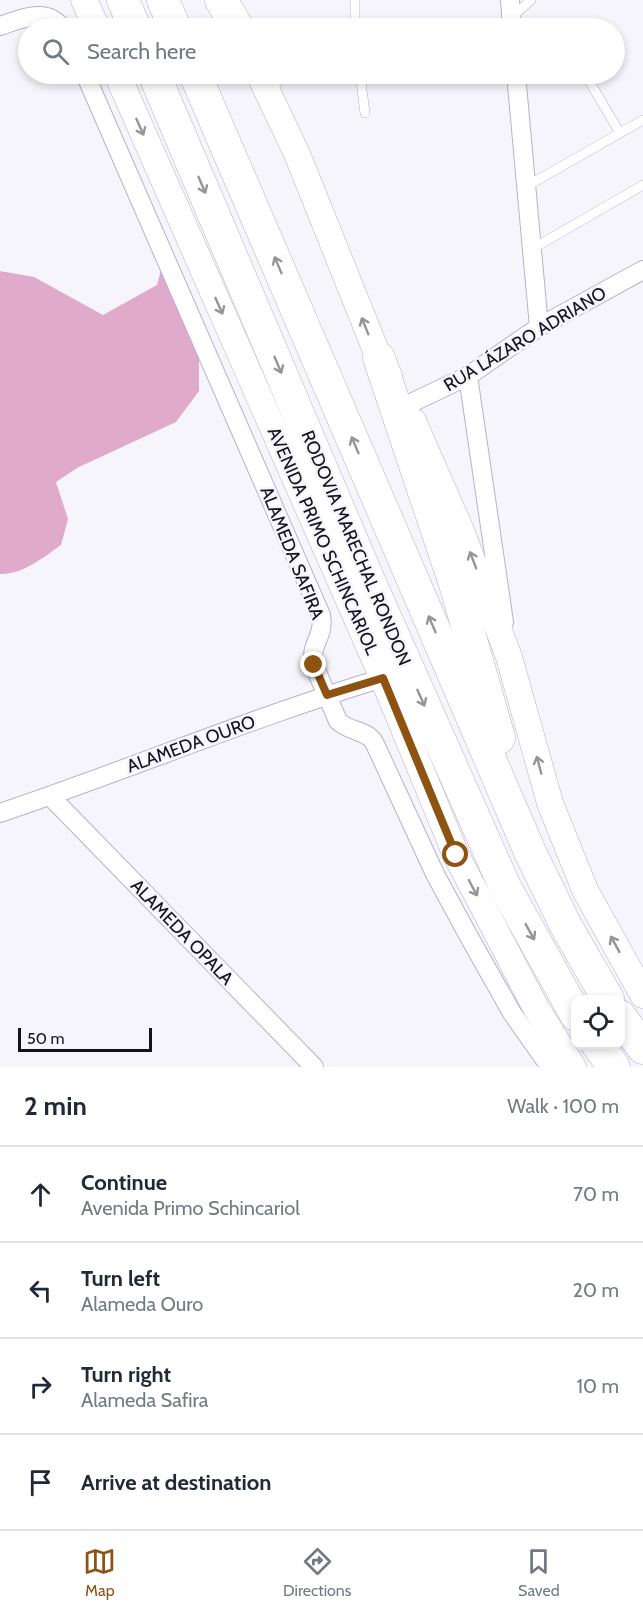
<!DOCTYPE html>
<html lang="en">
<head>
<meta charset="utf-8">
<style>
  :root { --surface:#fff; --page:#f2f2f3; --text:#1f2937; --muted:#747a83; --line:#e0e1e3; --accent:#8e5311 }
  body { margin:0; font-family:Cabin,sans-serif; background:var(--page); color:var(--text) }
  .controls { position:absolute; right:18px; bottom:18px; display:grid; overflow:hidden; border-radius:12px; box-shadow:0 3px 9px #0003 }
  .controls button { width:54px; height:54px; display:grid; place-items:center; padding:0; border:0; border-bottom:2px solid var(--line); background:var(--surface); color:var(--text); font:30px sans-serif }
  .scale { position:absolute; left:18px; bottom:15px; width:134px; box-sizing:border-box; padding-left:6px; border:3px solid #14131d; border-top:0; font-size:16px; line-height:21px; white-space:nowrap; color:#14131d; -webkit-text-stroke:4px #f6f5fc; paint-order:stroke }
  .stop { position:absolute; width:18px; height:18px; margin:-14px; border:4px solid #8e5311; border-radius:50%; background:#fff }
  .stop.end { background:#8e5311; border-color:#fff; box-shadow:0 2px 6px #0008 }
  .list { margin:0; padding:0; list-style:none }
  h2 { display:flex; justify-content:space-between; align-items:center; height:78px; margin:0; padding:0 24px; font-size:26px }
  h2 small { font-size:20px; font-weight:400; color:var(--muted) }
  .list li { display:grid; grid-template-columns:39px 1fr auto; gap:18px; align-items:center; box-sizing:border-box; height:96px; padding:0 24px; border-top:2px solid var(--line) }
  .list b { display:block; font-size:22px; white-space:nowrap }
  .list p { margin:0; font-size:20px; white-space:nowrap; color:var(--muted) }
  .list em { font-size:20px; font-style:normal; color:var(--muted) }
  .icon { flex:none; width:33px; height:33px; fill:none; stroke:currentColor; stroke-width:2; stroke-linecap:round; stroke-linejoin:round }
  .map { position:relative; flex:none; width:643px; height:1067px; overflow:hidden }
  .search { position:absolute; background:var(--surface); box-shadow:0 3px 9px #0003; left:18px; right:18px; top:18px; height:66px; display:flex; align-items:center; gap:15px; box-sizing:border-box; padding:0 21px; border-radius:33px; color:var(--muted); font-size:22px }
  .sheet { height:462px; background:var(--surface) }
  nav { display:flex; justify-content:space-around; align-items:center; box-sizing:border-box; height:84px; border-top:2px solid var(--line); background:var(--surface); font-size:16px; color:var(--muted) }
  nav a { display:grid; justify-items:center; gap:3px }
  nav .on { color:var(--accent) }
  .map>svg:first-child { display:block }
  .forest { fill:#e0aaca }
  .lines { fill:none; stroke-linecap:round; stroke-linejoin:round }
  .lane-casing { stroke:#b5b2cf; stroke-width:10 }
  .street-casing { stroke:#b5b2cf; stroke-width:20 }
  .secondary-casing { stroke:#b5b2cf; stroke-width:27 }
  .highway-casing { stroke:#b5b2cf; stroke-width:33 }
  .lane { stroke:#fff; stroke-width:9 }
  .street { stroke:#fff; stroke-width:18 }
  .secondary { stroke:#fff; stroke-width:26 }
  .highway { stroke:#fff; stroke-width:32 }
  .oneway { stroke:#959599 }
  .route { stroke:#8e5311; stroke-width:8 }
  .labels { text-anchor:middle; stroke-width:5; stroke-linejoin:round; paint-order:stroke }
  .street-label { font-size:18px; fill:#14131d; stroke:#f6f5fc }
</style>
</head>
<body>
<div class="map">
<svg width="643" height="1067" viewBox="0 0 643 1067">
  <rect width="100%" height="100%" fill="#f6f5fc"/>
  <path class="forest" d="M 161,270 L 199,346 L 199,391 L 176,422 L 77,468 L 56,482 L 68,519 L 61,545 C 44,557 22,575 0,574 L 0,271 L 34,277 L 103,315 L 157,285 Z"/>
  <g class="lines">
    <g class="lane-casing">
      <g id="lane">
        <path d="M 511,18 L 531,0"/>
        <path d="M 355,28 L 355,0"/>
        <path d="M 360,74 L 365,113"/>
        <path d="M 585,74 L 620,133"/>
        <path d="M 270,93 L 283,74"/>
        <path d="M 527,186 L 643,120"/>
        <path d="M 532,249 L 643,185"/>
      </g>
    </g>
    <g class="street-casing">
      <g id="street">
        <path d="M 510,0 L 512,28"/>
        <path d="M 0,26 C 15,21 37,11 52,19 C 56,21 60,25 63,28"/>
        <path d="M 85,74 L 321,615 C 325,638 309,643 314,665 L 338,721 C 349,732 365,729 374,742 L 435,874 L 468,935 L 512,1013 L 550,1067"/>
        <path d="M 516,74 L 539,327"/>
        <path d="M 468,376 L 504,622"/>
        <path d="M 407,405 L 468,376 L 539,327 L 643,270"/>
        <path d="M 50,796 L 314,1067"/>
        <path d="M 0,813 C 128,770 253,717 383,678"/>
      </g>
    </g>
    <g class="secondary-casing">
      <g id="secondary">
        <path d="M 84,0 L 97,28"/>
        <path d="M 117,74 L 383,678 L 456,855 L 536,1008 L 573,1067"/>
        <path d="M 259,74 L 297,154 L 379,358 L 389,375"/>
        <path d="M 413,421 L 462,533 L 509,657 L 550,803 L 585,890 L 643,995"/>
      </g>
    </g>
    <g class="highway-casing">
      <g id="highway">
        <path d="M 123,0 L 135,28"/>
        <path d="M 163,0 L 175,28"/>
        <path d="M 221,0 L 238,28"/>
        <path d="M 154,74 L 368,578 L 505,887 L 576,1015"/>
        <path d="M 195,74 L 530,852 L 566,926 L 608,999"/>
        <path d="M 379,358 L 456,587 L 499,738"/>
        <path d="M 620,1016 L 643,1048"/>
        <path d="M 597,1044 L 614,1067"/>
      </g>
    </g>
    <use href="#lane" class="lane"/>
    <use href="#street" class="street"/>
    <use href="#secondary" class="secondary"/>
    <use href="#highway" class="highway"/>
  </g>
  <defs><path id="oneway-shaft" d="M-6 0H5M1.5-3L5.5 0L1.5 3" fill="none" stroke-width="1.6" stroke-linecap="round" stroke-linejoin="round" transform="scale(1.5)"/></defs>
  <g class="oneway">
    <use href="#oneway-shaft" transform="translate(140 127) rotate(66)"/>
    <use href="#oneway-shaft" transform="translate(202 185) rotate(67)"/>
    <use href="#oneway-shaft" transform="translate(278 265) rotate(-113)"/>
    <use href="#oneway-shaft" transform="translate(219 306) rotate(66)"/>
    <use href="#oneway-shaft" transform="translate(365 326) rotate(-112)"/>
    <use href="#oneway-shaft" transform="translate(278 365) rotate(67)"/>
    <use href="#oneway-shaft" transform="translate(355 445) rotate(-113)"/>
    <use href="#oneway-shaft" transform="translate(473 560) rotate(-111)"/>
    <use href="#oneway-shaft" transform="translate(432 624) rotate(-113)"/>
    <use href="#oneway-shaft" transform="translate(421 698) rotate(66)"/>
    <use href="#oneway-shaft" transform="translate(539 765) rotate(-105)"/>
    <use href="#oneway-shaft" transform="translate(473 888) rotate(62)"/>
    <use href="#oneway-shaft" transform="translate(530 932) rotate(61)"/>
    <use href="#oneway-shaft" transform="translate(615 944) rotate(-119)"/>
  </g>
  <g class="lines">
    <path class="route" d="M 314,665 L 327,695 L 383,678 L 456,855"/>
  </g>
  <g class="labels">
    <g class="street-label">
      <text transform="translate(525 339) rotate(-31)" y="6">RUA LÁZARO ADRIANO</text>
      <text transform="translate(323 541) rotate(66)" y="6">AVENIDA PRIMO SCHINCARIOL</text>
      <text transform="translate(356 548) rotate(67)" y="6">RODOVIA MARECHAL RONDON</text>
      <text transform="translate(292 553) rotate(68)" y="6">ALAMEDA SAFIRA</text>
      <text transform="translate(191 744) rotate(-20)" y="6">ALAMEDA OURO</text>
      <text transform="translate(182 932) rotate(46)" y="6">ALAMEDA OPALA</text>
    </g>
  </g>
</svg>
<div class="controls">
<button><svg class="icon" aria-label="locate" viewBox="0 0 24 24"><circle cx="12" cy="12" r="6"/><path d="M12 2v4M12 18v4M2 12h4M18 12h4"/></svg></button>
</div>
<div class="scale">50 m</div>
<div class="stop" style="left:456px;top:855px"></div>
<div class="stop end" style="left:314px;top:665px"></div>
<div class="search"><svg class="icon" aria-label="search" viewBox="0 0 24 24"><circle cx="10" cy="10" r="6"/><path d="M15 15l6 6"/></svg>Search here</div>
</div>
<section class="sheet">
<h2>2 min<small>Walk · 100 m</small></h2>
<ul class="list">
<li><svg class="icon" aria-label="ahead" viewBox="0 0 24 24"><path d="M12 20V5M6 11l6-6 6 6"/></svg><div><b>Continue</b><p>Avenida Primo Schincariol</p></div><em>70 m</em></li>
<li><svg class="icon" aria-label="left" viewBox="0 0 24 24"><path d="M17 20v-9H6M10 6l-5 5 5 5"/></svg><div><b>Turn left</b><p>Alameda Ouro</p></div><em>20 m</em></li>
<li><svg class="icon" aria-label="right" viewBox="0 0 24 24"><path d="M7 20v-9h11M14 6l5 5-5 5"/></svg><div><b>Turn right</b><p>Alameda Safira</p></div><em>10 m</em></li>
<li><svg class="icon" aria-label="arrive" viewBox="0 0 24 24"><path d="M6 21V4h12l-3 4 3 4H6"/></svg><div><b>Arrive at destination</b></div></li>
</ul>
</section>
<nav>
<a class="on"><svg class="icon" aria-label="map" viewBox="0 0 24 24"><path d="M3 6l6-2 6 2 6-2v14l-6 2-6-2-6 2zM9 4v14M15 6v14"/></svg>Map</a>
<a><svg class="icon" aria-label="directions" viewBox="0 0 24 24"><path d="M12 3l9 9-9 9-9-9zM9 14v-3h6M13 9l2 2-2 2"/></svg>Directions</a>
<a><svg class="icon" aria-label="saved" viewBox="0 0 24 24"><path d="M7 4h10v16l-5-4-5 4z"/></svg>Saved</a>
</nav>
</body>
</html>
